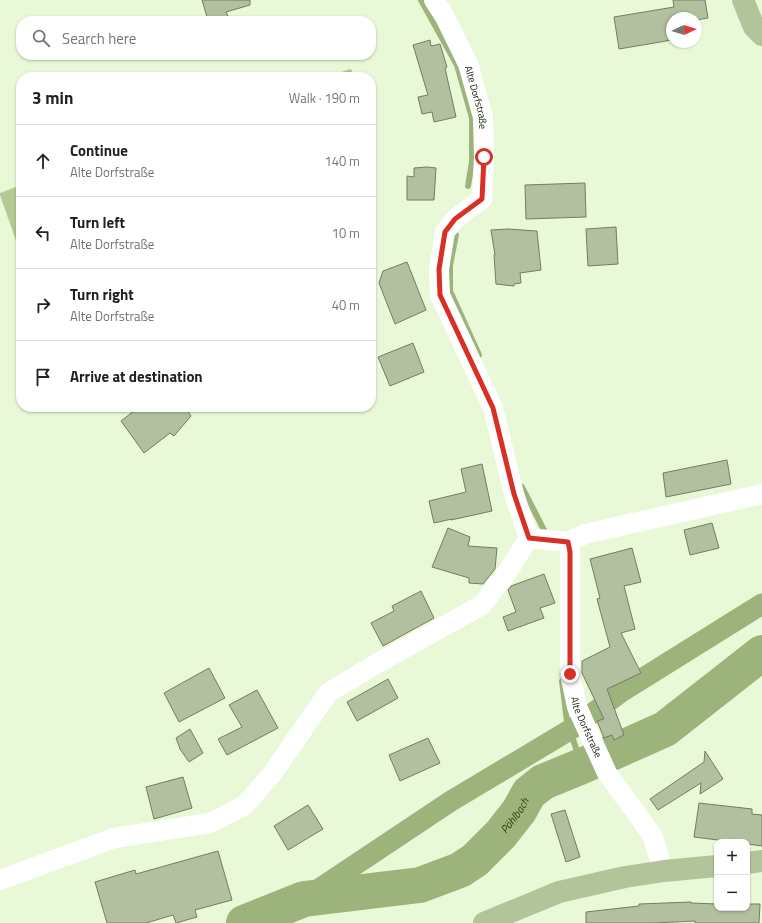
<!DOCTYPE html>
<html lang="en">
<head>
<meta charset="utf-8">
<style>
  :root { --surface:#fff; --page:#f2f2f2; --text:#222; --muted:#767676; --line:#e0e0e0 }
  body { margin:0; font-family:"Titillium Web",sans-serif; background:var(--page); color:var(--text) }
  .controls { position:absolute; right:12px; bottom:12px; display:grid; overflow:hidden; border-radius:8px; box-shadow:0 1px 3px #0004 }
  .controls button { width:36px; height:36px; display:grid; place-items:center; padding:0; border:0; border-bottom:1px solid var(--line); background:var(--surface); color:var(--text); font:20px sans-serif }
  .compass { position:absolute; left:666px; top:12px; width:36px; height:36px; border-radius:50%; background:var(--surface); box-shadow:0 1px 3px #0004; rotate:86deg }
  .stop { position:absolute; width:12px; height:12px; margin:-9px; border:3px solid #d93025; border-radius:50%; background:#fff }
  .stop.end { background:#d93025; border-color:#fff; box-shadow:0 1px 4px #0008 }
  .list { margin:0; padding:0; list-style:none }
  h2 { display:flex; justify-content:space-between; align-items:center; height:52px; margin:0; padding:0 16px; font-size:17px }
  h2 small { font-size:13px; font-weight:400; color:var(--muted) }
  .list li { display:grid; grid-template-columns:26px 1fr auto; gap:12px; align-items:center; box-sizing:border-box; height:72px; padding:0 16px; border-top:1px solid var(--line) }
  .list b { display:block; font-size:15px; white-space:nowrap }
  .list p { margin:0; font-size:13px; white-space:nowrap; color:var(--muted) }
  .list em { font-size:13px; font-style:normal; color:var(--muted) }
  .icon { flex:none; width:22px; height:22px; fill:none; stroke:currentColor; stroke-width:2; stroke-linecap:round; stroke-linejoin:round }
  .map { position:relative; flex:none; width:762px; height:923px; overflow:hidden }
  .search { position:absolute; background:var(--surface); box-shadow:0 1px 3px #0004; left:16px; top:16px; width:360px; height:44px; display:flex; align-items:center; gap:10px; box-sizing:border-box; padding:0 14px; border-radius:16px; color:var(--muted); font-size:15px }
  .panel { position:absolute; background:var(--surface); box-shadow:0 1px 3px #0004; left:16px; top:72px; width:360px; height:340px; border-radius:16px }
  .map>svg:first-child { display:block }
  .forest { fill:#b3cb92 }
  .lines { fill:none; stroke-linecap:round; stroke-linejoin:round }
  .stream { stroke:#9cb47b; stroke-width:6 }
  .canal { stroke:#9cb47b; stroke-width:21 }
  .river { stroke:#9cb47b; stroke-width:36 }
  .building { fill:#b2c0a0; stroke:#717e60 }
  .minor { stroke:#fff; stroke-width:20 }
  .major { stroke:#b3c49b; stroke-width:22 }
  .route { stroke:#d93025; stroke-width:5 }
  .labels { text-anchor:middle; stroke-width:4; stroke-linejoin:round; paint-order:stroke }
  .street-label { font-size:10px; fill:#101509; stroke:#fff }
  .water-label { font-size:11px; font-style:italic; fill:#2d4100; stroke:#fff }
</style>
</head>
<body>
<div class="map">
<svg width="762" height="923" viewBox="0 0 762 923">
  <rect width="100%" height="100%" fill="#e9f8d7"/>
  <g class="forest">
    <path d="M 351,69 L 354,77 L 327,77 L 350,69 Z"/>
    <path d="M 21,185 L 21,255 L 0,195 L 0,193 Z"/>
  </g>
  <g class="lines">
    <g class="stream">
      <path d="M 421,0 L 457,65 L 472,118 L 472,162 L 468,186"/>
      <path d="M 456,235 L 450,265 L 450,291 L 479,355"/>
      <path d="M 522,487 L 545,532"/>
      <path d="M 562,681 L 567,722 L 582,766"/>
    </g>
    <path class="canal" d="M 304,899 L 451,801 L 573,728 L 621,692 L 762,604"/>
    <path class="river" id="s1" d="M 244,923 L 304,899 L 420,885 L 460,870 L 475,860 L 501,834 L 519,811 L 529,793 L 543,782 L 582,766 L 665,729 L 762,653"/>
  </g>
  <g class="building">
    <path d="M 202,0 L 250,0 L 250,5 L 226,12 L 228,16 L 216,21 L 212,21 L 210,16 L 207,17 Z"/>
    <path d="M 673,0 L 705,0 L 708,18 L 696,20 L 696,18 L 672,18 L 672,40 L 619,49 L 614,17 L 674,7 Z"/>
    <path d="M 430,40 L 431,46 L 440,44 L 447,67 L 445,68 L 456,117 L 434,122 L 432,112 L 422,114 L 418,97 L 428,95 L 413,45 Z"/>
    <path d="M 427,167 L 436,168 L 434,200 L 407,200 L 407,176 L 414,177 L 414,168 Z"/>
    <path d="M 585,183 L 586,217 L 526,219 L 525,185 Z"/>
    <path d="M 616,227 L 618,264 L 588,266 L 586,229 Z"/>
    <path d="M 508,229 L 537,231 L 541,270 L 520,273 L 521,283 L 514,284 L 514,286 L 496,284 L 494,255 L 495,255 L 491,230 Z"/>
    <path d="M 407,262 L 426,310 L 395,324 L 379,283 L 383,271 Z"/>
    <path d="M 413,343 L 424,372 L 390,386 L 378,357 Z"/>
    <path d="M 139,407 L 185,407 L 191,416 L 174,436 L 170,433 L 144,453 L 121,421 Z"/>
    <path d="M 727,460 L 731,484 L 666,497 L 663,473 Z"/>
    <path d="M 482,464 L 492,511 L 451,520 L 452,519 L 434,523 L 429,501 L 466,492 L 461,469 Z"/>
    <path d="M 712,523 L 719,548 L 690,555 L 684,530 Z"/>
    <path d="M 448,528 L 470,537 L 468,546 L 497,548 L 495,569 L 483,584 L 469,583 L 469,578 L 432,567 Z"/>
    <path d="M 632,548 L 641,582 L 624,586 L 635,629 L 621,633 L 641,673 L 607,689 L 624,735 L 614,740 L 612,735 L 604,738 L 597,721 L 604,719 L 582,673 L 582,661 L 610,647 L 597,599 L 600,598 L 590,559 Z"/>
    <path d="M 544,574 L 555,603 L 540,608 L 544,618 L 508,631 L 503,617 L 516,612 L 508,590 L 511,586 Z"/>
    <path d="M 421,591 L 434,618 L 383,646 L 371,623 L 394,611 L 392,606 Z"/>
    <path d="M 209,668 L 225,698 L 179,722 L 164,693 Z"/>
    <path d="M 388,679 L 398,698 L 357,721 L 347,702 Z"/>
    <path d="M 257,690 L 278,728 L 227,755 L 218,739 L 242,727 L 229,705 Z"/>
    <path d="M 190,729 L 203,753 L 189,762 L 180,749 L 176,738 Z"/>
    <path d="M 428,738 L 440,763 L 400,781 L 389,755 Z"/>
    <path d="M 705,751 L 723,779 L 700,794 L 701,783 L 658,810 L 650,799 L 704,762 Z"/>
    <path d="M 183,777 L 192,808 L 154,819 L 146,787 Z"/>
    <path d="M 699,803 L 752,809 L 752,814 L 762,815 L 762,846 L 747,844 L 747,842 L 734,842 L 694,837 Z"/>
    <path d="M 308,805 L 323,829 L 288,850 L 274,826 Z"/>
    <path d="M 565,810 L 580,857 L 566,862 L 551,814 Z"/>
    <path d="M 218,851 L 232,900 L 195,910 L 197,917 L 176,923 L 173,915 L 146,923 L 107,923 L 95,882 L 135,870 L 136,874 Z"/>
    <path d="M 691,902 L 691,903 L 717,904 L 717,908 L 747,908 L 747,904 L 760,904 L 759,923 L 695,923 L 695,921 L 654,923 L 586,923 L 586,912 L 639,906 L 639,904 Z"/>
  </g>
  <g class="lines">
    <g class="minor">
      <path id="s2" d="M 434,0 L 445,17 L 468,64 L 483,117 L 484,157 L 482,199 L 455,219 L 445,232 L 439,269 L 440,295 L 493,408 L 514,494 L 529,538"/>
      <path d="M 529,538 L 568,542 L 585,534 L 762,494"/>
      <path id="s3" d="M 568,542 L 570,552 L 570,674 L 577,707 L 607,773 L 652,835 L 664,871"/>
      <path d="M 0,880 L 114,838 L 210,823 L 245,805 L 272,774 L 328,693 L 376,664 L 482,605 L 508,571 L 529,538"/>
    </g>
    <g class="major">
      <path d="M 743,0 L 754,27 L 762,35"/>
      <path d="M 747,863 L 762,861"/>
      <path d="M 484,923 L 559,892 L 625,877 L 664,871 L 717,866"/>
    </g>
  </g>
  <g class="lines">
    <path class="route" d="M 484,157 L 482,199 L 455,219 L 445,232 L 439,269 L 440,295 L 493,408 L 514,494 L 529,538 L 568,542 L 570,552 L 570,674"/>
  </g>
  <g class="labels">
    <g class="street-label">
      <text dy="4" stroke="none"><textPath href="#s2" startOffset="107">Alte Dorfstraße</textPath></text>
      <text dy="4" stroke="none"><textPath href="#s3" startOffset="188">Alte Dorfstraße</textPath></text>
    </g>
    <g class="water-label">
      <text dy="4" stroke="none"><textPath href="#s1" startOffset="302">Pöhlbach</textPath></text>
    </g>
  </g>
</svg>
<div class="controls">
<button>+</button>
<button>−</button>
</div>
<svg class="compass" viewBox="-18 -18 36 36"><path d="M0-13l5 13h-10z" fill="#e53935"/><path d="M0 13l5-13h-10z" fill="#767676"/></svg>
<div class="stop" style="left:484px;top:157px"></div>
<div class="stop end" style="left:570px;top:674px"></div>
<div class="search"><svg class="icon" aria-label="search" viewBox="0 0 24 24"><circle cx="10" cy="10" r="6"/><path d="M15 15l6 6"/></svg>Search here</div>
<section class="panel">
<h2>3 min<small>Walk · 190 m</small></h2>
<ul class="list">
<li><svg class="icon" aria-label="ahead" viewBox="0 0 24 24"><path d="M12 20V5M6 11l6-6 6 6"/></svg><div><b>Continue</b><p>Alte Dorfstraße</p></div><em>140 m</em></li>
<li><svg class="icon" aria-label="left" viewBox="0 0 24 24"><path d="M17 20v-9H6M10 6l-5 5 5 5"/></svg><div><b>Turn left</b><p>Alte Dorfstraße</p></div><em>10 m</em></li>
<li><svg class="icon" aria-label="right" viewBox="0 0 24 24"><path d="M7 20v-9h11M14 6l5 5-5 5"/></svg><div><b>Turn right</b><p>Alte Dorfstraße</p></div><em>40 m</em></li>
<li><svg class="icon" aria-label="arrive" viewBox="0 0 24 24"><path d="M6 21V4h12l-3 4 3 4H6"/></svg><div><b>Arrive at destination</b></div></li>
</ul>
</section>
</div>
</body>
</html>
